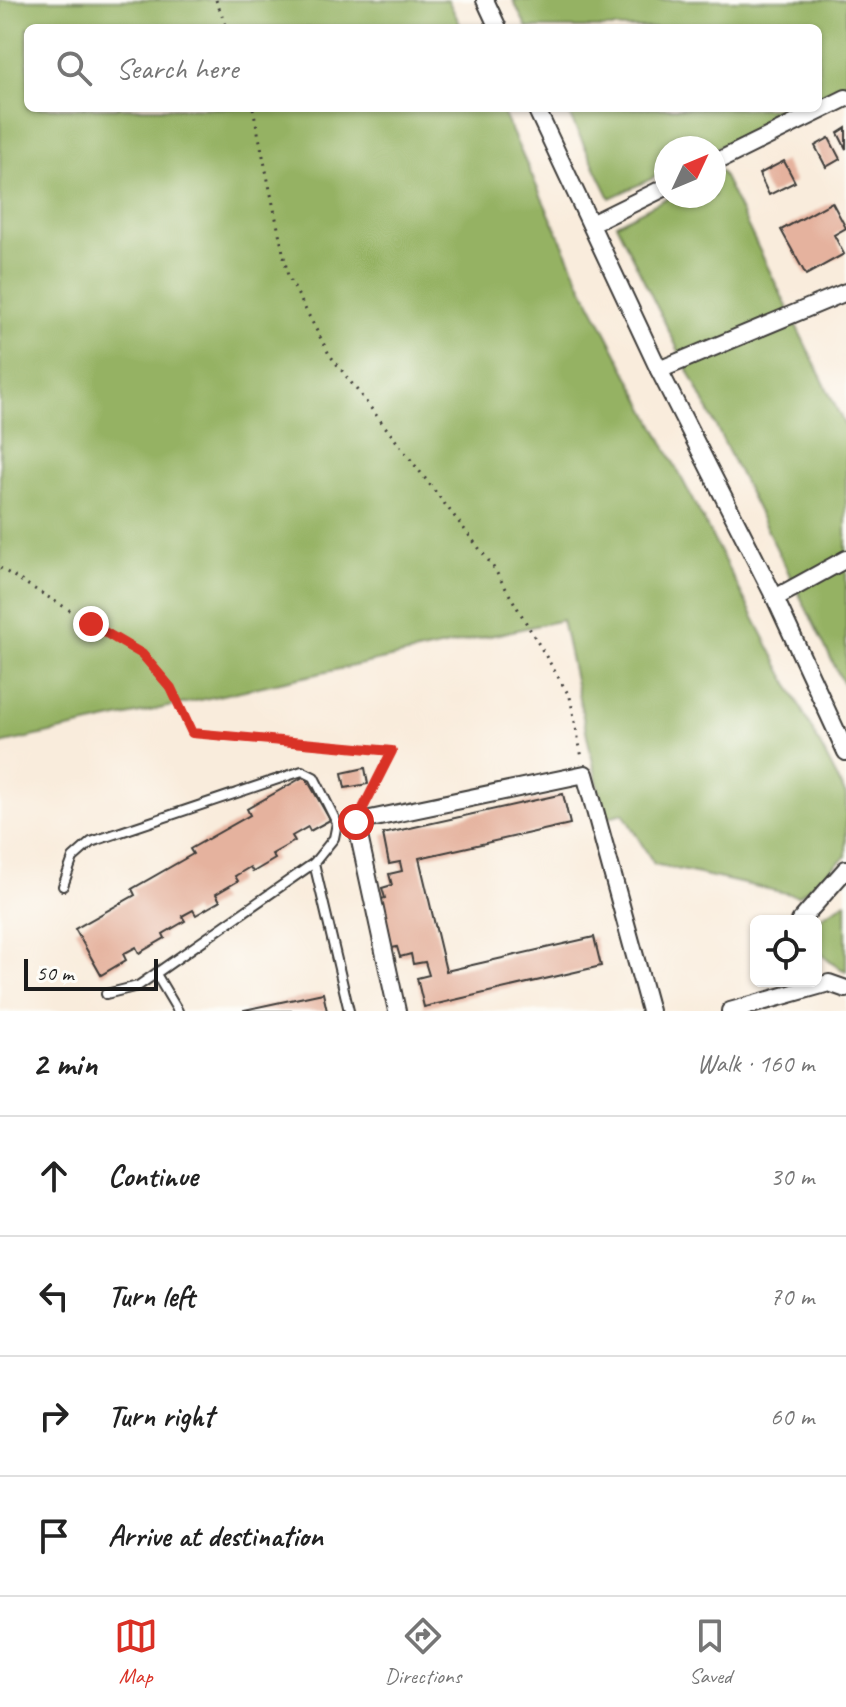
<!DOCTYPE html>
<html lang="en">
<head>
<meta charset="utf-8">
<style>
  :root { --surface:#fff; --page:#f6f6f6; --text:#222; --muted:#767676; --line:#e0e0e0; --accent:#d93025 }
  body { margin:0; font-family:Caveat,sans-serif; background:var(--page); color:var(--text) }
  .controls { position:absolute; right:24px; bottom:24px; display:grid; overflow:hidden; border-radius:12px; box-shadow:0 2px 6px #0004 }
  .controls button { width:72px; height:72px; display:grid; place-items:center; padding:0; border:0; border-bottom:2px solid var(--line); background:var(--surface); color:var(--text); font:40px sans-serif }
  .compass { position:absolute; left:654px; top:136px; width:72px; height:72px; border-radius:50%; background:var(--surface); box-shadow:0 2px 6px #0004; rotate:46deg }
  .scale { position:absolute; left:24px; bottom:20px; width:134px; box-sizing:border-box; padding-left:8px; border:4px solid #1c1c1c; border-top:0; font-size:22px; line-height:28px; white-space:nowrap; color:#1c1c1c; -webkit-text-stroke:6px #fdfcf7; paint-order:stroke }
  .stop { position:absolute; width:24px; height:24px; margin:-18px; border:6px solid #d93025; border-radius:50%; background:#fff }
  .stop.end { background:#d93025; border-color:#fff; box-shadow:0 2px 8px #0008 }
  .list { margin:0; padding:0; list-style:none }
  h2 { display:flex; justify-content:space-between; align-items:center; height:104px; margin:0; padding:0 32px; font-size:34px }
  h2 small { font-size:26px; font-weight:400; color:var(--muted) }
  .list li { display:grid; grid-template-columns:52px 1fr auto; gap:24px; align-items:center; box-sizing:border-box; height:120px; padding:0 32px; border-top:2px solid var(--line) }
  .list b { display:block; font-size:30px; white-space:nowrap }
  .list em { font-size:26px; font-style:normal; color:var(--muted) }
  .icon { flex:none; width:44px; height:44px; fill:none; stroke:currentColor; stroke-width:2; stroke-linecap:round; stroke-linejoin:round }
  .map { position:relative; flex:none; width:846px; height:1011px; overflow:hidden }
  .search { position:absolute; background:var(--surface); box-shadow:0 2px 6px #0004; left:24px; right:24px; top:24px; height:88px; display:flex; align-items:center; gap:20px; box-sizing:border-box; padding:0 28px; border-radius:12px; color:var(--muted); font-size:30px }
  .sheet { height:584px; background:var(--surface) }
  nav { display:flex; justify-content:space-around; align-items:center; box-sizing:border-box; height:112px; border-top:2px solid var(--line); background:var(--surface); font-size:22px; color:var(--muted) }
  nav a { display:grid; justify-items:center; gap:4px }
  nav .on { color:var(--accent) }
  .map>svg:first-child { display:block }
  .forest { fill:#95b264; stroke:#586740; stroke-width:2 }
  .building { fill:#e5b29e }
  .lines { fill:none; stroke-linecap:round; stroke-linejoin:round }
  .lane-casing { stroke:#3d3b39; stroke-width:12 }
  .street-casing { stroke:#3d3b39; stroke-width:20 }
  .path { stroke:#3d3b39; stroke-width:3; stroke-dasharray:2 6; stroke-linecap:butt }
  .lane { stroke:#fff; stroke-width:8 }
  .street { stroke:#fff; stroke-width:16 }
  .route { stroke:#d93025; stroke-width:10 }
</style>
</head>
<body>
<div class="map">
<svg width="846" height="1011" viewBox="0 0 846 1011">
  <rect width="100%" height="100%" fill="#fdfcf7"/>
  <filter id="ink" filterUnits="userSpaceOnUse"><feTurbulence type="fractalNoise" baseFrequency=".0125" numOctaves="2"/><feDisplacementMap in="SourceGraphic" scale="16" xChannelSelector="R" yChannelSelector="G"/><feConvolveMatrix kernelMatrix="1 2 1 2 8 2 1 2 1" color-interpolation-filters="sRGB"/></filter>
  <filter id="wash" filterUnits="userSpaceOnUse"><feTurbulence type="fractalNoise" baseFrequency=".006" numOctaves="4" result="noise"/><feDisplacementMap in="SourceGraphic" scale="32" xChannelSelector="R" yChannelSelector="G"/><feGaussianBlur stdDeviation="1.8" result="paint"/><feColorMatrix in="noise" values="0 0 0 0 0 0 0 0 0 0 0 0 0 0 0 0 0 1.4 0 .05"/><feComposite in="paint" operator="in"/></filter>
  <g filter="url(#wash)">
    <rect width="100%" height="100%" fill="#f9ecdc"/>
    <g class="forest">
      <path d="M 0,0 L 448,0 L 462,28 L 28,28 L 28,108 L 501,108 L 583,288 L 846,795 L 846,856 L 799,896 L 654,864 L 623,813 L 605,818 L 562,620 L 0,744 Z"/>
      <path d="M 513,0 L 846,0 L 846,86 L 818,100 L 818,28 L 527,28 Z"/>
      <path d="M 566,108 L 801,108 L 714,149 L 666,148 L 666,172 L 610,198 Z"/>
      <path d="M 721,171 L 846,428 L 846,689 L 616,224 L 671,196 L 714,196 L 714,174 Z"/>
      <path d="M 846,902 L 846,971 C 834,966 820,956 816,943 C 813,935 820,923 822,916 Z"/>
    </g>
    <g id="blocks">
      <g class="building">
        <path d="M 846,128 L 846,149 L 838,133 Z"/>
        <path d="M 829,138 L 840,159 L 826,167 L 815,146 Z"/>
        <path d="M 784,161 L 795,182 L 769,195 L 759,174 Z"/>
        <path d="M 832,202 L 846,228 L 834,235 L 844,254 L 806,275 L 781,230 Z"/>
        <path d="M 365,768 L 368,784 L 345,788 L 342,773 Z"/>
        <path d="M 305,776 L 330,820 L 310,831 L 308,827 L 292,836 L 295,841 L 272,854 L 275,859 L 253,872 L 250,867 L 235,876 L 238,881 L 216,894 L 220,901 L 196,915 L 193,910 L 182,916 L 185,921 L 163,934 L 165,938 L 139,953 L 136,947 L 123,954 L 126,960 L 101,975 L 75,929 L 135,895 L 132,889 L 193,854 L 190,849 L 250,815 L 247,809 Z"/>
        <path d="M 563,794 L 570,824 L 419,858 L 446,971 L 594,937 L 601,966 L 424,1007 L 417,978 L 429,975 L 425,962 L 413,964 L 411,954 L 400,957 L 397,947 L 392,948 L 381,899 L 385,898 L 382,888 L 392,885 L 389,874 L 402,871 L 400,862 L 389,864 L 383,834 Z"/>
        <path d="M 323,993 L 327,1011 L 244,1011 L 244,1010 Z"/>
      </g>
    </g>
  </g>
  <g filter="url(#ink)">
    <use href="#blocks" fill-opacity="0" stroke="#3d3b39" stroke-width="2"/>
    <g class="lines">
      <g class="lane-casing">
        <g id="lane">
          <path d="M 63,886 L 73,858 L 91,842 L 302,771 L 314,777 L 337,823 L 334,838 L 314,863 L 349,1011"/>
          <path d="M 156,974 L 178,1011"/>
          <path d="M 106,994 L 138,986 L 314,863"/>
        </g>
      </g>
      <g class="street-casing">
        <g id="street">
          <path d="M 485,0 L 498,28"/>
          <path d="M 536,108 L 659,370 L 775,598 L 846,752"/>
          <path d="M 714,163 L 846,98"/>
          <path d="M 591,224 L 666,187"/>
          <path d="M 659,370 L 846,292"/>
          <path d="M 775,598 L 846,559"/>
          <path d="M 800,921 L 846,869"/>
          <path d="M 397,1011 L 356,822 L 585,774 L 650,1011"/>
          <path d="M 730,1011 L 829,983 L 846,989"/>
        </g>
      </g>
      <g class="path">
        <path d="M 216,0 L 227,28"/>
        <path d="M 253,108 L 288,276 L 329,354 L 492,565 L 570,697 L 582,758"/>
        <path d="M 0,568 L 142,654 L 171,688 L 192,733 L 392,751 L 365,804"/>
      </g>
      <use href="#lane" class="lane"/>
      <use href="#street" class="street"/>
    </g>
  </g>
  <g class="lines" filter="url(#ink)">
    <path class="route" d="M 91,624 L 142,654 L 171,688 L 192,733 L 392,751 L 356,822"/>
  </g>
</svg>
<div class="controls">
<button><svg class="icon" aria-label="locate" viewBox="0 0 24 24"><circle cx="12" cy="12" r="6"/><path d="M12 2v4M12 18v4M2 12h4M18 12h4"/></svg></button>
</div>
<svg class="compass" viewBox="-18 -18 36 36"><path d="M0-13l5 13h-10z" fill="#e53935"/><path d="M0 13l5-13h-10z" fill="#767676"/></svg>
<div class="scale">50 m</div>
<div class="stop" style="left:356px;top:822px"></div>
<div class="stop end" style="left:91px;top:624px"></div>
<div class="search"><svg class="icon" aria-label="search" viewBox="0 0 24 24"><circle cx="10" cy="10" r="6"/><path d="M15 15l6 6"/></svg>Search here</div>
</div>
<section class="sheet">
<h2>2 min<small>Walk · 160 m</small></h2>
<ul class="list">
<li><svg class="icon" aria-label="ahead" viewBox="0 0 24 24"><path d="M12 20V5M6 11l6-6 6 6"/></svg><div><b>Continue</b></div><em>30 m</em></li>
<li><svg class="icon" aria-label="left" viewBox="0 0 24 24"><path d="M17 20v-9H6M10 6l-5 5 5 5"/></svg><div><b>Turn left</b></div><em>70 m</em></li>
<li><svg class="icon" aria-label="right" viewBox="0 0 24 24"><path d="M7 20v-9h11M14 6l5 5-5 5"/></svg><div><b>Turn right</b></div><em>60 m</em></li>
<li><svg class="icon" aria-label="arrive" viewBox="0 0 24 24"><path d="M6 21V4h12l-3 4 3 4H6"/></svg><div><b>Arrive at destination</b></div></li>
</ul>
</section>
<nav>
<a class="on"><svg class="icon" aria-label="map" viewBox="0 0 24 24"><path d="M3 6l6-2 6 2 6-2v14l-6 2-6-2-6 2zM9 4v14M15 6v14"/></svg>Map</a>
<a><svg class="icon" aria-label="directions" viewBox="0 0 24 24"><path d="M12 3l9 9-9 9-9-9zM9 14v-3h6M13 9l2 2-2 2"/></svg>Directions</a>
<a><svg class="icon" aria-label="saved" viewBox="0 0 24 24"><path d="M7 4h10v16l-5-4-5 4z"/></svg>Saved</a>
</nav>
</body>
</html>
